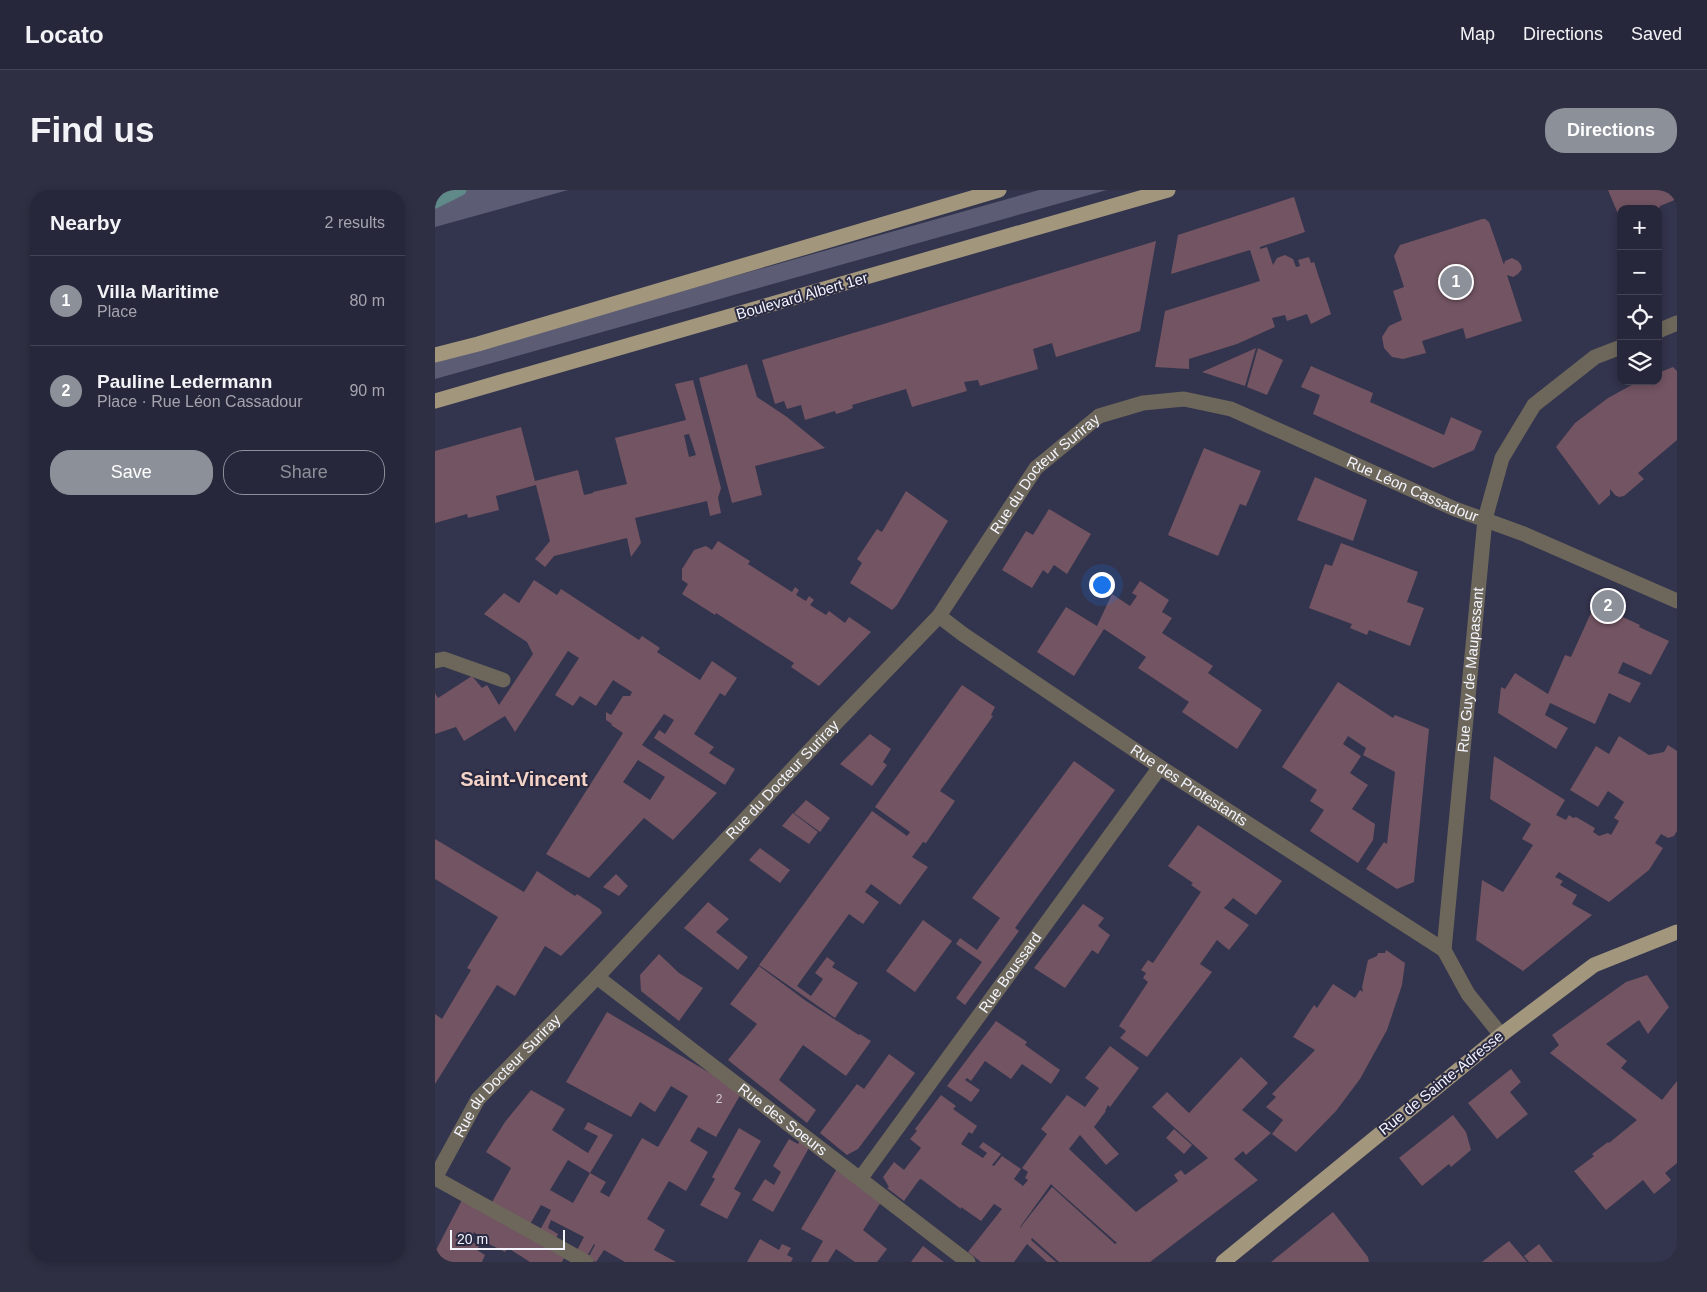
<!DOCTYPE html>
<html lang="en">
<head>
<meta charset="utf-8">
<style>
  :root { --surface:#26273a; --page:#2e2f42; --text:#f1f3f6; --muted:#a4a5af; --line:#424454; --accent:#8c9099 }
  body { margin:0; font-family:Helvetica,sans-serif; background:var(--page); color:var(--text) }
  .controls { position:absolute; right:15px; top:15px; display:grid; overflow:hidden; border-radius:10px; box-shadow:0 2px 8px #0003 }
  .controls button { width:45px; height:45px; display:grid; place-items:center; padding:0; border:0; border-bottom:1px solid var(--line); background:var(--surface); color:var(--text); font:25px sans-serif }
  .scale { position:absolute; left:15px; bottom:12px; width:115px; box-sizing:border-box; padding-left:5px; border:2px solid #f3f4fe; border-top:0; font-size:14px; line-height:18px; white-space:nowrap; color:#f3f4fe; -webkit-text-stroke:4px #292942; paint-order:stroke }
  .you { position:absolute; left:666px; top:394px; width:18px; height:18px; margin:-12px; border:4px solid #fff; border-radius:50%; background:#1a73e8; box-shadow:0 0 0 8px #1a73e833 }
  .badge { display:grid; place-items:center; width:32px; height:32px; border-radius:50%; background:var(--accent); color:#fff; font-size:16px; font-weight:700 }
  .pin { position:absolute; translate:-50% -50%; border:2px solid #fff; box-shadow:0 1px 5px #0006 }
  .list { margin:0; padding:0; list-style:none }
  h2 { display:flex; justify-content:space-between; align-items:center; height:65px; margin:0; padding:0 20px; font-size:21px }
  h2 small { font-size:16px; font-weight:400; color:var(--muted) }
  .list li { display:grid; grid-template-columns:32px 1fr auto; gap:15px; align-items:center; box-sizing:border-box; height:90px; padding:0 20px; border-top:1px solid var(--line) }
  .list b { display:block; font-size:19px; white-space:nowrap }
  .list p { margin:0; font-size:16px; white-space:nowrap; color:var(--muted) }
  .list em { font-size:16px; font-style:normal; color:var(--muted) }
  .actions { display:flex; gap:10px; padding:15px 20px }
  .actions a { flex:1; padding:11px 0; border:1px solid var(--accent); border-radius:20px; text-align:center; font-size:18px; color:var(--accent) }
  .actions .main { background:var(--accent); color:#fff }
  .icon { flex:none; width:28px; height:28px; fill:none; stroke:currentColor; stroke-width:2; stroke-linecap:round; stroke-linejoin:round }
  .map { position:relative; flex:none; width:1242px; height:1072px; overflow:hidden; border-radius:20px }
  header { display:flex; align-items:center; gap:30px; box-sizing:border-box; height:70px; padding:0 25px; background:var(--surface); border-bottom:1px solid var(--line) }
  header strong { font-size:24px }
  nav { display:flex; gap:28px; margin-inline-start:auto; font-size:18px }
  .intro { display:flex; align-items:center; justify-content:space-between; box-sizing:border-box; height:120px; padding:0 30px }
  h1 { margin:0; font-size:35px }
  .button { padding:12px 22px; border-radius:20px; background:var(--accent); color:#fff; font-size:18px; font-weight:700 }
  main { display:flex; gap:30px; padding:0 30px }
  aside { flex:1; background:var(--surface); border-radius:20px; box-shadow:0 2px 8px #0003 }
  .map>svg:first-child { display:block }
  .green { fill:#5c5d74 }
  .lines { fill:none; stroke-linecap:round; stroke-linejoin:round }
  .stream { stroke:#608989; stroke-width:11 }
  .building { fill:#735462; fill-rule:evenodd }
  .minor { stroke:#6d675b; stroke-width:15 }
  .major { stroke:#a2967d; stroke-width:15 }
  .labels { text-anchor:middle; stroke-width:4; stroke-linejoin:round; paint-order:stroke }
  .number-label { font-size:12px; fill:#d3ccd7 }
  .street-label { font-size:15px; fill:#f3f4fe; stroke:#292942 }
  .district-label { font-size:20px; font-weight:bold; fill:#f5d4c8; stroke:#292942 }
</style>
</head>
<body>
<header>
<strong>Locato</strong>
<nav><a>Map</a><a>Directions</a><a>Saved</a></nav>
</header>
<div class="intro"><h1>Find us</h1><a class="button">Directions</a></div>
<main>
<aside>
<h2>Nearby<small>2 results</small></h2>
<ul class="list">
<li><span class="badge">1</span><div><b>Villa Maritime</b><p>Place</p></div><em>80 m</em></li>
<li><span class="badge">2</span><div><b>Pauline Ledermann</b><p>Place · Rue Léon Cassadour</p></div><em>90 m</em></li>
</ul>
<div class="actions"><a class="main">Save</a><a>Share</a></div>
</aside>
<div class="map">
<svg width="1242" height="1072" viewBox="0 0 1242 1072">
  <rect width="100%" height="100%" fill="#33344d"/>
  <g class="green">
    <path d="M 0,0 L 133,0 L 0,37 Z"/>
    <path d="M 604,0 L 672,0 L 0,189 L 0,171 Z"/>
  </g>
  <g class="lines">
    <path class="stream" d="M 0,13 L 26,0"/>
  </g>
  <g class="building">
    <path d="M 1173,0 L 1242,0 L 1242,9 L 1225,16 L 1224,19 L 1186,19 L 1186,31 Z"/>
    <path d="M 859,7 L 870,42 L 825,57 L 825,59 L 832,57 L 838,75 L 842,68 L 850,65 L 858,69 L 861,77 L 865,76 L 863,70 L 874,67 L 876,73 L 879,72 L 896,124 L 876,134 L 872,124 L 852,131 L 850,125 L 837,128 L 840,137 L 802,154 L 754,169 L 754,179 L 720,177 L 730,121 L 825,91 L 815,60 L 736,84 L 743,45 Z"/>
    <path d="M 1047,29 L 1050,29 L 1054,32 L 1069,75 L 1070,71 L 1077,68 L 1083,71 L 1086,75 L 1087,79 L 1083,84 L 1078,87 L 1072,85 L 1087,131 L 1031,149 L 1028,138 L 987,151 L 991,163 L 968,169 L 957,167 L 949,158 L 947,147 L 954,136 L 967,130 L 958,101 L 969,97 L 959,66 L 965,55 Z"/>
    <path d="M 721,51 L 705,141 L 621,167 L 617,153 L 598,159 L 603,179 L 545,196 L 543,190 L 529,192 L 532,201 L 477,217 L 471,199 L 417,215 L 418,218 L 411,221 L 401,224 L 400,221 L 370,230 L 366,215 L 352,219 L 349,211 L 340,214 L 327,170 L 452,133 Z"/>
    <path d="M 821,158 L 810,196 L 767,182 Z"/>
    <path d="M 823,158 L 848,170 L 832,205 L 812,197 Z"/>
    <path d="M 312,174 L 322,207 L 352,227 L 390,258 L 320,276 L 327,305 L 297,313 L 264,188 Z"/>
    <path d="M 876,176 L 938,203 L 935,212 L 1009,245 L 1016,227 L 1047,241 L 1039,260 L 998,278 L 878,224 L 885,205 L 866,197 Z"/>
    <path d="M 1238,177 L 1242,181 L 1242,250 L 1203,283 L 1209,289 L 1189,306 L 1184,307 L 1180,305 L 1175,299 L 1175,305 L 1164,315 L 1121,257 L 1140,233 L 1173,208 L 1204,191 L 1223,191 L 1223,183 Z"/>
    <path d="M 258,190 L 286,298 L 283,308 L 286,323 L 275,326 L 272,311 L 200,328 L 206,353 L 196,367 L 192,348 L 119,366 L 110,377 L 100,369 L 115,351 L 101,295 L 61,306 L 64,320 L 33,328 L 32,324 L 0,333 L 0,261 L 86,237 L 100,291 L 143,280 L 149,305 L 158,303 L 158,302 L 192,294 L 180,248 L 251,230 L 240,194 ZM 254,244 L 261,265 L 254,267 L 249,245 Z"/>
    <path d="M 769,258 L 826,281 L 811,316 L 805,314 L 783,366 L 733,345 Z"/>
    <path d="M 880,287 L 932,310 L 918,351 L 862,330 Z"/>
    <path d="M 471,301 L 513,331 L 462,415 L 457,420 L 415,393 L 427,373 L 422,369 L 442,339 L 447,342 Z"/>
    <path d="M 614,319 L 656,344 L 632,384 L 619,375 L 613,384 L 608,380 L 597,398 L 567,380 L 591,341 L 598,345 Z"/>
    <path d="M 283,351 L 315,371 L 313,374 L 357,402 L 360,397 L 364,400 L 361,405 L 371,411 L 374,406 L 379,410 L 375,415 L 391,425 L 394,421 L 410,433 L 414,427 L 436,442 L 384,496 L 356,477 L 359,473 L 281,423 L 280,425 L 247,404 L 253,394 L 247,390 L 247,379 L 259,360 L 271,356 L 277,360 Z"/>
    <path d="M 906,353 L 983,382 L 972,412 L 989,418 L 975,456 L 934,440 L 932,445 L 915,438 L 917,434 L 874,418 L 890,374 L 897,376 Z"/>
    <path d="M 99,390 L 122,405 L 126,399 L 204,450 L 207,446 L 225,458 L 222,462 L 265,490 L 277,471 L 302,488 L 290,506 L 285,503 L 259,544 L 279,557 L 274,563 L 300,579 L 290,595 L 219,548 L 224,540 L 230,544 L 239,530 L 229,524 L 207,555 L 282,603 L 238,650 L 209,628 L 154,688 L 111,664 L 188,543 L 176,535 L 177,534 L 171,530 L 171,522 L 176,525 L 188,506 L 195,506 L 197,502 L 178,490 L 161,516 L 145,506 L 138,516 L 120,505 L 144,468 L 133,461 L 80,542 L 70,526 L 29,551 L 21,537 L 0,544 L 0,503 L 3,508 L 37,486 L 47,498 L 52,495 L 64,515 L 98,464 L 92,452 L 49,424 L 69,403 L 84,413 ZM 203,570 L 230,587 L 215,610 L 188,592 Z"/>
    <path d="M 705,391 L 734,410 L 727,422 L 737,428 L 727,443 L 778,476 L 773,483 L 827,520 L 802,559 L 747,522 L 754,512 L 703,478 L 711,467 L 669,439 L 639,486 L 602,462 L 631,417 L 662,436 L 677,404 L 695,416 L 702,406 L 697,403 Z"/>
    <path d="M 1160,414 L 1205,435 L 1204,437 L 1234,451 L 1216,485 L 1188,472 L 1183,483 L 1206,493 L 1195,513 L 1174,503 L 1160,534 L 1115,513 L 1110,525 L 1133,538 L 1121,559 L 1063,523 L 1066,497 L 1070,499 L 1080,483 L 1113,504 L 1130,465 L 1136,467 Z"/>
    <path d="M 903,492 L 958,528 L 960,525 L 994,539 L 979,692 L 962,699 L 931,679 L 949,652 L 952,654 L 960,582 L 928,565 L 931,558 L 913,546 L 908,554 L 926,566 L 915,583 L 933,595 L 917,619 L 940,634 L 938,650 L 923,673 L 875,641 L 889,620 L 875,611 L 882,600 L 847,577 Z"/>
    <path d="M 527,495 L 560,517 L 556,525 L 558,526 L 505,601 L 520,611 L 491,653 L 488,652 L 477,667 L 493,677 L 465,715 L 436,694 L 430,702 L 444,712 L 428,734 L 414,724 L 362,796 L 376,806 L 388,789 L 380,783 L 392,767 L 400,773 L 397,777 L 423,793 L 400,828 L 324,775 L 437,621 L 472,646 L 475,642 L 440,617 Z"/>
    <path d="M 435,544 L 456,559 L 448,572 L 452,575 L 437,596 L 405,574 Z"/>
    <path d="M 1184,546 L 1214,565 L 1229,562 L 1233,555 L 1242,561 L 1242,641 L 1239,646 L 1233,648 L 1226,644 L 1220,653 L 1228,658 L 1214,680 L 1174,712 L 1124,682 L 1120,687 L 1128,691 L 1125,695 L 1142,705 L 1137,714 L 1157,725 L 1088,781 L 1041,750 L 1047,690 L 1068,702 L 1098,655 L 1087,649 L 1096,634 L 1055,609 L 1059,566 L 1130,610 L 1121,625 L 1131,630 L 1134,625 L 1138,628 L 1141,627 L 1160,638 L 1158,642 L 1164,646 L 1173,643 L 1176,645 L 1184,631 L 1179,628 L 1189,612 L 1173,601 L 1163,617 L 1135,600 L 1161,556 L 1174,564 Z"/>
    <path d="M 639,571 L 680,600 L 580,738 L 584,741 L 530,815 L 521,808 L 547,772 L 521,754 L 525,748 L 542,760 L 565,728 L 537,708 Z"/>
    <path d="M 371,610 L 395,628 L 385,642 L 359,623 Z"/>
    <path d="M 358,623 L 383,642 L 374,654 L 347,636 Z"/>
    <path d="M 763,635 L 847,691 L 821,725 L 798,708 L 789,718 L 814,735 L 794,760 L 782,750 L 765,774 L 777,782 L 712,867 L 685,848 L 691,841 L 684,836 L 713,792 L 708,788 L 711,783 L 706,780 L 713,770 L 718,773 L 766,702 L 756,695 L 758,693 L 733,676 Z"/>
    <path d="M 0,649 L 89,702 L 102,681 L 140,706 L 142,704 L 165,719 L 167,723 L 126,766 L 110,756 L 80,806 L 62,795 L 0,894 L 0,824 L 7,829 L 36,780 L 32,778 L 63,727 L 0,689 Z"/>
    <path d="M 325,658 L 355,680 L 345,693 L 314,670 Z"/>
    <path d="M 181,684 L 193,696 L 184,706 L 168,697 Z"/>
    <path d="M 273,712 L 294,729 L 281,742 L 313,767 L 303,780 L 249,738 Z"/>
    <path d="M 648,714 L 669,728 L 663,736 L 675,745 L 663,764 L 657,760 L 630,798 L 599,778 Z"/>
    <path d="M 488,730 L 517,751 L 480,802 L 451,781 Z"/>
    <path d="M 951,760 L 970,773 L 967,795 L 952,840 L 925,889 L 901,921 L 861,962 L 837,944 L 848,930 L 831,917 L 841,907 L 837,904 L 880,860 L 858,847 L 879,815 L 882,818 L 898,794 L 920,808 L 925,800 L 928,802 L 927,797 L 933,770 L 942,766 L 943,763 L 950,763 Z"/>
    <path d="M 224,764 L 244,783 L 268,798 L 244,831 L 206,801 L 205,785 Z"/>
    <path d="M 324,776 L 371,811 L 424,845 L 425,844 L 436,851 L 411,886 L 368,855 L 344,890 L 381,920 L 372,933 L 293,870 L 322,834 L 295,814 Z"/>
    <path d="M 1212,785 L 1234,817 L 1213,844 L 1204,830 L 1171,854 L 1192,871 L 1186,878 L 1227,910 L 1242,891 L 1242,973 L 1230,983 L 1236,990 L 1219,1004 L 1208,990 L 1171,1020 L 1139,981 L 1159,966 L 1157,964 L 1173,952 L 1174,953 L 1202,930 L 1115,863 L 1124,855 L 1117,845 L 1191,792 Z"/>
    <path d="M 172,822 L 307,902 L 281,947 L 263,937 L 255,951 L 273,962 L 251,1001 L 234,991 L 212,1029 L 230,1040 L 219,1060 L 241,1072 L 190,1072 L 169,1060 L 161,1072 L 153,1068 L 160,1055 L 159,1054 L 151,1068 L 141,1062 L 149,1047 L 116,1030 L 113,1038 L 123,1044 L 121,1049 L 105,1040 L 116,1020 L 106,1015 L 94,1036 L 56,1014 L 76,978 L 51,962 L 70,932 L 96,900 L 130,919 L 117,940 L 153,963 L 163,946 L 149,939 L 153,932 L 178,945 L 155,983 L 133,970 L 115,1000 L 138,1013 L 155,983 L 171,992 L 165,1002 L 174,1007 L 207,948 L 223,957 L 253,906 L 236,896 L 220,922 L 205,912 L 196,927 L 131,892 Z"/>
    <path d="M 561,831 L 592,852 L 590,855 L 625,880 L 616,894 L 587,874 L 576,889 L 550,871 L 536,891 L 532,888 L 530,890 L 545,900 L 536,912 L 512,896 Z"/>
    <path d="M 675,856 L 704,878 L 675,917 L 673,915 L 670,921 L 671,921 L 659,937 L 684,964 L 671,975 L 645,945 L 634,959 L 701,1022 L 743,991 L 739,985 L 746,980 L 750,985 L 773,968 L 717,917 L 732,902 L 754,923 L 806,867 L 833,893 L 807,920 L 836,943 L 811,965 L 808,961 L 799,969 L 823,990 L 715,1072 L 624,1072 L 597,1048 L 596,1050 L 621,1072 L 612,1072 L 592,1054 L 579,1072 L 546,1072 L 533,1062 L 567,1019 L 559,1014 L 546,1031 L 526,1017 L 526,1019 L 486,989 L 484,990 L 469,1011 L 452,998 L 454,997 L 448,987 L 459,972 L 469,980 L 486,958 L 475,949 L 482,941 L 480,939 L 506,905 L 521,916 L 518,919 L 542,936 L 537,944 L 534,942 L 526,954 L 548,968 L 552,963 L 544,957 L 548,952 L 566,964 L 557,975 L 559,976 L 567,966 L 586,979 L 579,989 L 588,996 L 593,990 L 590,988 L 593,982 L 587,978 L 612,944 L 606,939 L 632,905 L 650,917 L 664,898 L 650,888 ZM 616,994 L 621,999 L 682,1053 L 680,1054 L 617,997 L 585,1038 L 585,1037 Z"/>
    <path d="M 454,864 L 480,883 L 423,959 L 412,965 L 385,943 L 422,894 L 429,899 Z"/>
    <path d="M 1076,879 L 1086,892 L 1075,902 L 1093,924 L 1062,949 L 1033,913 Z"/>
    <path d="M 1018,925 L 1031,942 L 1036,960 L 1016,977 L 1014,974 L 987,996 L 964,968 Z"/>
    <path d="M 304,938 L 326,951 L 299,999 L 306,1003 L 292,1029 L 265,1015 L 280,989 L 277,987 Z"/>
    <path d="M 739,939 L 757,955 L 749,964 L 731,948 Z"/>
    <path d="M 366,948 L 375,956 L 338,1022 L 317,1010 L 330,989 L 339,995 L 346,982 L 338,976 L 354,949 L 363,954 Z"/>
    <path d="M 403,977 L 446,1012 L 428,1040 L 452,1059 L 442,1072 L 420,1072 L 401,1059 L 393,1072 L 376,1072 L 388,1051 L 366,1039 Z"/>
    <path d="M 27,1010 L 129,1068 L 127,1072 L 95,1072 L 73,1058 L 70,1062 L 52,1053 L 39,1042 L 34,1050 L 44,1056 L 42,1060 L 50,1065 L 47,1072 L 0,1072 L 0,1062 Z"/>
    <path d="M 898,1022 L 933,1067 L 934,1072 L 836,1072 Z"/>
    <path d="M 325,1049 L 344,1060 L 347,1054 L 356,1058 L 352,1065 L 358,1068 L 356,1072 L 312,1072 Z"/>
    <path d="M 1074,1051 L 1092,1072 L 1047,1072 L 1066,1057 Z"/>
    <path d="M 1104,1054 L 1118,1072 L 1094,1072 L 1089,1066 Z"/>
    <path d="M 488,1056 L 509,1072 L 476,1072 Z"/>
  </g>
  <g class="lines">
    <g class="minor">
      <path d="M 1223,141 L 1242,133"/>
      <path id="s1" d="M 504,426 L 529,445 L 725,577 L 1009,760"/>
      <path d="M 0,471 L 9,469 L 68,490"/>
      <path id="s2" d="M 162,787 L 533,1072"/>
      <path id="s3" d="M 1066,845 L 1033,804 L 1009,760 L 1050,329 L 1067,268 L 1099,215 L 1160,167 L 1186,157"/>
      <path id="s4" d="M 0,988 L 43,909 L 162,787 L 396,538 L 504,426 L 601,278 L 664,226 L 708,213 L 749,209 L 796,219 L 1020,319 L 1089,344 L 1242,411"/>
      <path d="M 0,988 L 151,1072"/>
      <path id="s5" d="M 425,989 L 725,577"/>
    </g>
    <g class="major">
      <path d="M 0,165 L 43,154 L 564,0"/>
      <path d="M 0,211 L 733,0"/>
      <path d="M 788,1072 L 1066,845 L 1159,775 L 1242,742"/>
    </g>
  </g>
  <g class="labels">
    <g class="number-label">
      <text x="284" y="913">2</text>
    </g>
    <g class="street-label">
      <text transform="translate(367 106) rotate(-16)" y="5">Boulevard Albert 1er</text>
      <text dy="5" stroke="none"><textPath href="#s4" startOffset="936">Rue du Docteur Suriray</textPath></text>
      <text dy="5" stroke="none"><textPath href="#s4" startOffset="1350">Rue Léon Cassadour</textPath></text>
      <text dy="5" stroke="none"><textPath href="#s3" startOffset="384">Rue Guy de Maupassant</textPath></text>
      <text dy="5" stroke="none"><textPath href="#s4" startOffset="531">Rue du Docteur Suriray</textPath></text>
      <text dy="5" stroke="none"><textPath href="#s1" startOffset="302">Rue des Protestants</textPath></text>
      <text dy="5" stroke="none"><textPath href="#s5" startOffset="255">Rue Boussard</textPath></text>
      <text dy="5" stroke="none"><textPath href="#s4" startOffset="126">Rue du Docteur Suriray</textPath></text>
      <text transform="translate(1006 893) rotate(-39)" y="5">Rue de Sainte-Adresse</text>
      <text dy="5" stroke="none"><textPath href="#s2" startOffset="234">Rue des Soeurs</textPath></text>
    </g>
    <g class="district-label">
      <text x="89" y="596">Saint-Vincent</text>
    </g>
  </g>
</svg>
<div class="controls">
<button>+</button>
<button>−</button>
<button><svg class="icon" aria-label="locate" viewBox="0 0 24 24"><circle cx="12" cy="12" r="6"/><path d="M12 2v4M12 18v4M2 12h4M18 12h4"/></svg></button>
<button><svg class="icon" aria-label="layers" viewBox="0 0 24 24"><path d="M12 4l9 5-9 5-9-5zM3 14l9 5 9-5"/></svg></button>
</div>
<div class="scale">20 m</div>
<div class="you"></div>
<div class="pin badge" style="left:1021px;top:92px">1</div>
<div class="pin badge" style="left:1173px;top:416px">2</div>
</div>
</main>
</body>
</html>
